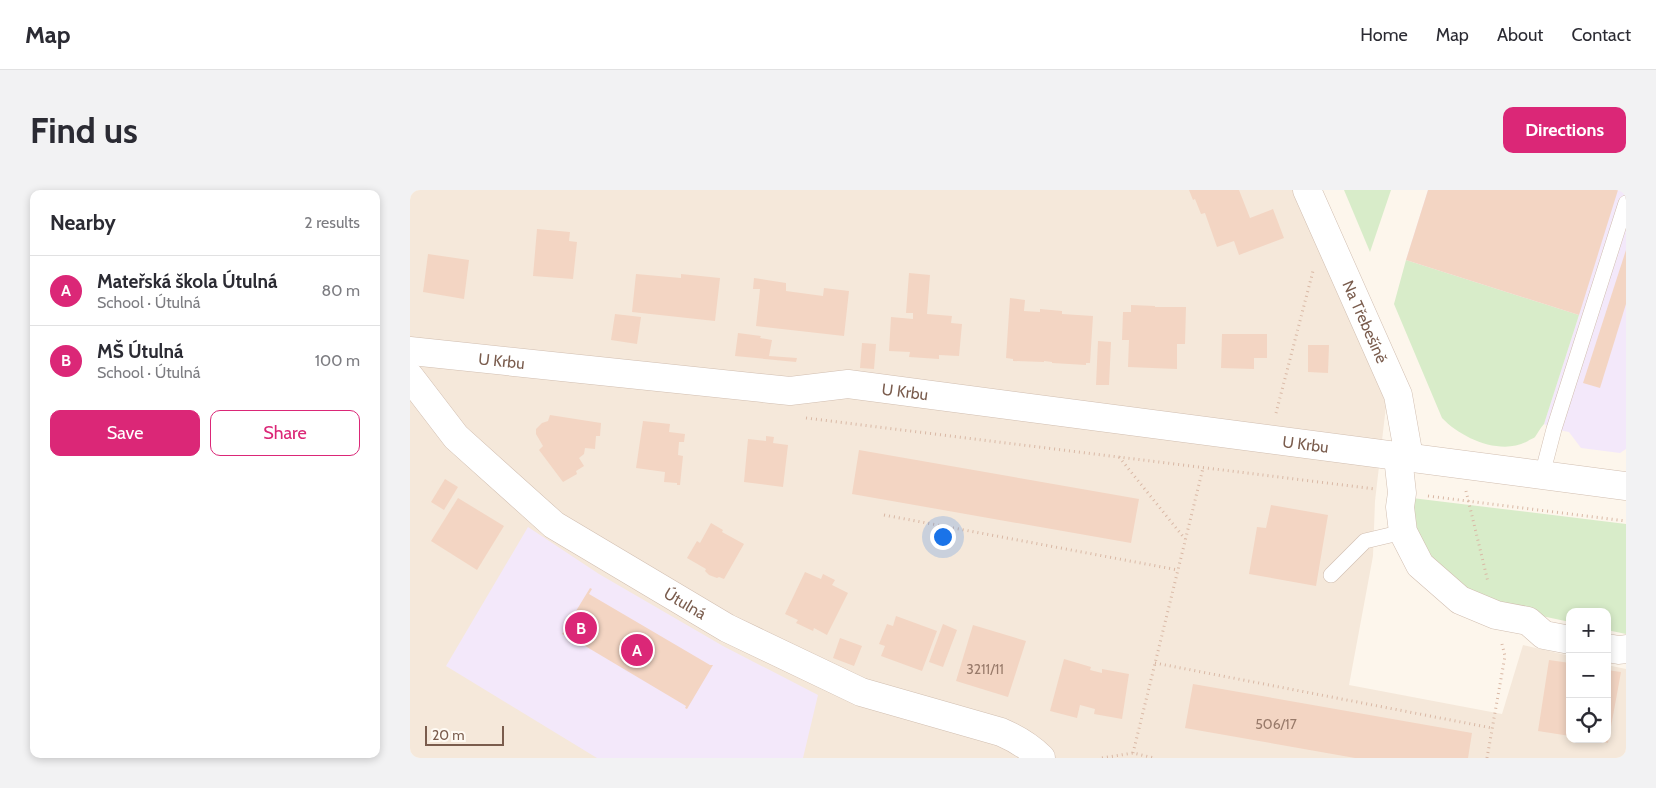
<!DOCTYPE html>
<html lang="en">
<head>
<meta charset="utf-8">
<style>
  :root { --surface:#fff; --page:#f2f2f3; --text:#2b2b33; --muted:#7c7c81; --line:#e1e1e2; --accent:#db2777 }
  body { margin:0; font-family:Cabin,sans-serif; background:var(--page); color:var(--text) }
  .controls { position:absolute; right:15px; bottom:15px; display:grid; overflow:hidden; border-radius:10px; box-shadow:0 2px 8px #0003 }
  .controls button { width:45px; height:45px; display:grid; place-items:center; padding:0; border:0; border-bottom:1px solid var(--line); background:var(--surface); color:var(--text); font:25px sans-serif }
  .scale { position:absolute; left:15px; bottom:12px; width:79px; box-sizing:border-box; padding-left:5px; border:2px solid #7a5c4d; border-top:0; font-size:14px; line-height:18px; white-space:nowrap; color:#7a5c4d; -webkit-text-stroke:4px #fffaf3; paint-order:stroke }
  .you { position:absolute; left:532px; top:346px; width:18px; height:18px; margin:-12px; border:4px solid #fff; border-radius:50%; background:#1a73e8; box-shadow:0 0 0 8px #1a73e833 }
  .badge { display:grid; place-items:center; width:32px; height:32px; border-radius:50%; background:var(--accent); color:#fff; font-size:16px; font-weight:700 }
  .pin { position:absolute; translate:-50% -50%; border:2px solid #fff; box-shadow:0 1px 5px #0006 }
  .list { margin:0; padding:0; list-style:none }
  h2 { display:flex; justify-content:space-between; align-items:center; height:65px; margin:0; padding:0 20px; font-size:21px }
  h2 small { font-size:16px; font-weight:400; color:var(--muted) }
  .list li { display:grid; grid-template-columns:32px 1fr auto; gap:15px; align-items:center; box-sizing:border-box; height:70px; padding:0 20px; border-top:1px solid var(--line) }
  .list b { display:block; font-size:19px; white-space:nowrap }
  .list p { margin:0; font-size:16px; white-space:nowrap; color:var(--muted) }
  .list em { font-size:16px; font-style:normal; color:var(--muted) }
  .actions { display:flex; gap:10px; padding:15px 20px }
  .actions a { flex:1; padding:11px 0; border:1px solid var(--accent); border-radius:10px; text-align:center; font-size:18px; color:var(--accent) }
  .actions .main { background:var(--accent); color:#fff }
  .icon { flex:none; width:28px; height:28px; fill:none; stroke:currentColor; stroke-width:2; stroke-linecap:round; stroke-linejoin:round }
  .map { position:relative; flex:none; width:1216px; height:568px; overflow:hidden; border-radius:10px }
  header { display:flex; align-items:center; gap:30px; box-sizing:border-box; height:70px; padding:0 25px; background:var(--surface); border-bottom:1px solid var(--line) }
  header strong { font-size:24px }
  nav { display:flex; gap:28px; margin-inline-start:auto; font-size:18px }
  .intro { display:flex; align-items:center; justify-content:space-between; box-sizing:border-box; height:120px; padding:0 30px }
  h1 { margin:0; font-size:35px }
  .button { padding:12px 22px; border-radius:10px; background:var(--accent); color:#fff; font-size:18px; font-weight:700 }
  main { display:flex; gap:30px; padding:0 30px }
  aside { flex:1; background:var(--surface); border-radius:10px; box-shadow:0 2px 8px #0003 }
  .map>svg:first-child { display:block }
  .residential { fill:#f5e8da }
  .education { fill:#f3e8fa }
  .green { fill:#d8ecc9 }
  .building { fill:#f3d5c3 }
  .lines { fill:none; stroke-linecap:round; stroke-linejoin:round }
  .service-casing { stroke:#d1beb0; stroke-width:16 }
  .minor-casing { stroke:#d1beb0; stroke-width:29 }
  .path { stroke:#d9b8a5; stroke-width:3; stroke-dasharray:1 4; stroke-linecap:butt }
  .service { stroke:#fff; stroke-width:15 }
  .minor { stroke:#fff; stroke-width:28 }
  .labels { text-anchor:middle; stroke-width:5; stroke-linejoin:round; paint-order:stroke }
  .number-label { font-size:14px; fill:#987a6a }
  .street-label { font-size:16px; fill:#7a5c4d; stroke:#fffaf3 }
</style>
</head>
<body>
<header>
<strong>Map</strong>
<nav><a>Home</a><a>Map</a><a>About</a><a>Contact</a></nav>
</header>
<div class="intro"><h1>Find us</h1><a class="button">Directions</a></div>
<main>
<aside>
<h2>Nearby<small>2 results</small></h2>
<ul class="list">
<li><span class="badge">A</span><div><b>Mateřská škola Útulná</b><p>School · Útulná</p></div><em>80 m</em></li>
<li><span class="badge">B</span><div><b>MŠ Útulná</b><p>School · Útulná</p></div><em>100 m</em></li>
</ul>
<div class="actions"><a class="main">Save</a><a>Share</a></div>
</aside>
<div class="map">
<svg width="1216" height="568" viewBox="0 0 1216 568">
  <rect width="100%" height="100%" fill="#fdf6ec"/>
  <path class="residential" d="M 0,0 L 886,0 L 968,189 L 976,216 L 965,311 L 963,366 L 939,495 L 1092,524 L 1113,455 L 1160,466 L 1160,549 L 1197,549 L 1197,475 L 1216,479 L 1216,568 L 0,568 Z"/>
  <g class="education">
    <path d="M 1018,0 L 1216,0 L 1216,259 L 1210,263 L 1171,258 L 1159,242 L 1144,239 L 1134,234 L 1169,125 L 996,70 Z"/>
    <path d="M 118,337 L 189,384 L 313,456 L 408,505 L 393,568 L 187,568 L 36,476 Z"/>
  </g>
  <g class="green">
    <path d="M 934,0 L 981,0 L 960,62 Z"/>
    <path d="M 996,70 L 1169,125 L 1134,234 C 1130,238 1128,243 1125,247 C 1124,248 1119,250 1118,251 C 1092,266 1052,249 1032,228 L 984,114 Z"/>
    <path d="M 1002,308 L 1216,334 L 1216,444 L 1197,440 L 1197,422 L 1160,422 L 1160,432 L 1079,415 L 1025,379 L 1004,337 Z"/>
  </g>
  <g class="building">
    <path d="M 779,0 L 829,0 L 840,28 L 863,19 L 874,48 L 829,65 L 824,51 L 807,57 L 795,23 L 791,24 L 785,9 L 783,10 Z"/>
    <path d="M 1018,0 L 1208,0 L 1169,125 L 996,70 Z"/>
    <path d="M 127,39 L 160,42 L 159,51 L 167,52 L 163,89 L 123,86 Z"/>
    <path d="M 1216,60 L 1216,114 L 1190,198 L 1173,193 Z"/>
    <path d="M 18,64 L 59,70 L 54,109 L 13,102 Z"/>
    <path d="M 499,83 L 520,85 L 517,124 L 542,126 L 541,133 L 552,134 L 549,166 L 529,165 L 529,169 L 499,167 L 500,162 L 479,161 L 481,127 L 503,129 L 503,123 L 496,123 Z"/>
    <path d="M 226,84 L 271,88 L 271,84 L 310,88 L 305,131 L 222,122 Z"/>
    <path d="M 344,88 L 376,93 L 376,101 L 413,106 L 414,98 L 439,101 L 434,146 L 346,136 L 350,99 L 343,99 Z"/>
    <path d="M 600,108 L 615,110 L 614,121 L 630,122 L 630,119 L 652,121 L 652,124 L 683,126 L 680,173 L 676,173 L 676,175 L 642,173 L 642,172 L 634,171 L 634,172 L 603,171 L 603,169 L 596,168 Z"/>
    <path d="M 721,115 L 745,116 L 745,117 L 776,117 L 775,154 L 767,154 L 767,179 L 718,177 L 719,150 L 712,150 L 713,122 L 721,122 Z"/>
    <path d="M 205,124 L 231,127 L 227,154 L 201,150 Z"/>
    <path d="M 328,143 L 351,146 L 350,148 L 362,150 L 359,166 L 387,168 L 386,172 L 325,166 Z"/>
    <path d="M 812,144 L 857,144 L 857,168 L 844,168 L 844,179 L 811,178 Z"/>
    <path d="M 688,151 L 701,152 L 699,195 L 686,195 Z"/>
    <path d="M 452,153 L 466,154 L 464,179 L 450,178 Z"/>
    <path d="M 898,155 L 919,155 L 918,183 L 898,182 Z"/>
    <path d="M 140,225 L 191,233 L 190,246 L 186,246 L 185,259 L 175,258 L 174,264 L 169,268 L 174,276 L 166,281 L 167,284 L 153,292 L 129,260 L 133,256 L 126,244 L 126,239 L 132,233 L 138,231 Z"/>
    <path d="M 233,231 L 260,234 L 259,242 L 275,244 L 274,252 L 269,252 L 268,265 L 273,266 L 270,295 L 267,295 L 267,293 L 254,292 L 255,282 L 226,278 Z"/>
    <path d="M 356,246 L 364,247 L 363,253 L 378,255 L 373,297 L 334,292 L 338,249 L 356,251 Z"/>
    <path d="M 449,260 L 729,309 L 721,353 L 442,304 Z"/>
    <path d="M 35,289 L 48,297 L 34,320 L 21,312 Z"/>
    <path d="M 48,308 L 94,336 L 67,380 L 21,351 Z"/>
    <path d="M 861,315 L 918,325 L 906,396 L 839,384 L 847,337 L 856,338 Z"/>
    <path d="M 301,333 L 313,340 L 312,342 L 334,354 L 314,389 L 309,387 L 307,388 L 299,385 L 295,381 L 296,379 L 277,368 L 287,351 L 290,353 Z"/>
    <path d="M 395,382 L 411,389 L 413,384 L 425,390 L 422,395 L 438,403 L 417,445 L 404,438 L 403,441 L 386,433 L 388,430 L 375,424 Z"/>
    <path d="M 180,398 L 182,399 L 179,404 L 300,475 L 303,475 L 277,519 L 275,518 L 276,516 L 155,444 L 154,445 L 152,444 Z"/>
    <path d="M 486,426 L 527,441 L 512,481 L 471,466 L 475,456 L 469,454 L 477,434 L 483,436 Z"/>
    <path d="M 533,434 L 547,440 L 533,477 L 519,472 Z"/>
    <path d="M 563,435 L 616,451 L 598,507 L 546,491 Z"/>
    <path d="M 430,448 L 452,456 L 444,476 L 423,468 Z"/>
    <path d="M 654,469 L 681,477 L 680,480 L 692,483 L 692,479 L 719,484 L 712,529 L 684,524 L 685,519 L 670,515 L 667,528 L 640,521 Z"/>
    <path d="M 1139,470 L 1160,473 L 1160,546 L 1128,541 Z"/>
    <path d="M 1197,480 L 1211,482 L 1198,553 L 1187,550 L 1197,549 Z"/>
    <path d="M 783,494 L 1062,543 L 1058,568 L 945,568 L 775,538 Z"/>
  </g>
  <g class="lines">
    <g class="service-casing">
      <g id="service">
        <path d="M 1132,285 L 1144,239 L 1216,13"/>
        <path d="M 921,385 L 955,351 L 993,342"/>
      </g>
    </g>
    <g class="minor-casing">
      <g id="minor">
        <path id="s1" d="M 897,0 L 988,205 L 999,267"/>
        <path id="s2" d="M 0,161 L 380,201 L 438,194 L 1216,296"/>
        <path id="s3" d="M 0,187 L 46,247 L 144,335 L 317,438 L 451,502 L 591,542 C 607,549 619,556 631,568"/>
        <path d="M 988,267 L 992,303 L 990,317 L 993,342 L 1010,375 L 1050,410 L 1086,425 L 1118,431 L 1134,445 L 1160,450"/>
        <path d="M 1197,458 L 1209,460 L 1216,459"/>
      </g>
    </g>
    <g class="path">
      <path d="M 866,223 L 903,81"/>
      <path d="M 396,228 L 965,299"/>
      <path d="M 709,267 L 775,349"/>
      <path d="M 1056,301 L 1078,392"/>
      <path d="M 1018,306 L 1216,331"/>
      <path d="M 474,325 L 768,380"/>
      <path d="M 745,473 L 1082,538"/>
      <path d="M 723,563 L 793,278"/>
      <path d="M 692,568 L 723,563 L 744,568"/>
      <path d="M 1077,568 L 1095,466 L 1092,454"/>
    </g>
    <use href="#service" class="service"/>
    <use href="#minor" class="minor"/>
  </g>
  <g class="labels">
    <g class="number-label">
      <text x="575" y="484">3211/11</text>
      <text x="866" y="539">506/17</text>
    </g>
    <g class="street-label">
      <text dy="6" stroke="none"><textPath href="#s1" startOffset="144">Na Třebešíně</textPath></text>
      <text dy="6" stroke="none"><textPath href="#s2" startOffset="92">U Krbu</textPath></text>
      <text dy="6" stroke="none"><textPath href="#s2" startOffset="498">U Krbu</textPath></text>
      <text dy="6" stroke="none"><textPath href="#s2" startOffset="902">U Krbu</textPath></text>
      <text dy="6" stroke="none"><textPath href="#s3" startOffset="360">Útulná</textPath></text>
    </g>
  </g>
</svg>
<div class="controls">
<button>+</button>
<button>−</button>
<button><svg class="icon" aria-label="locate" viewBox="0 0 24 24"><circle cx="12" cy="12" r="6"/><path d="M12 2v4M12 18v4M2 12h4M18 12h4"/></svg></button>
</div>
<div class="scale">20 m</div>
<div class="you"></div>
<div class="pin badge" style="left:227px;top:460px">A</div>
<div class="pin badge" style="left:171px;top:438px">B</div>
</div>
</main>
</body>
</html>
